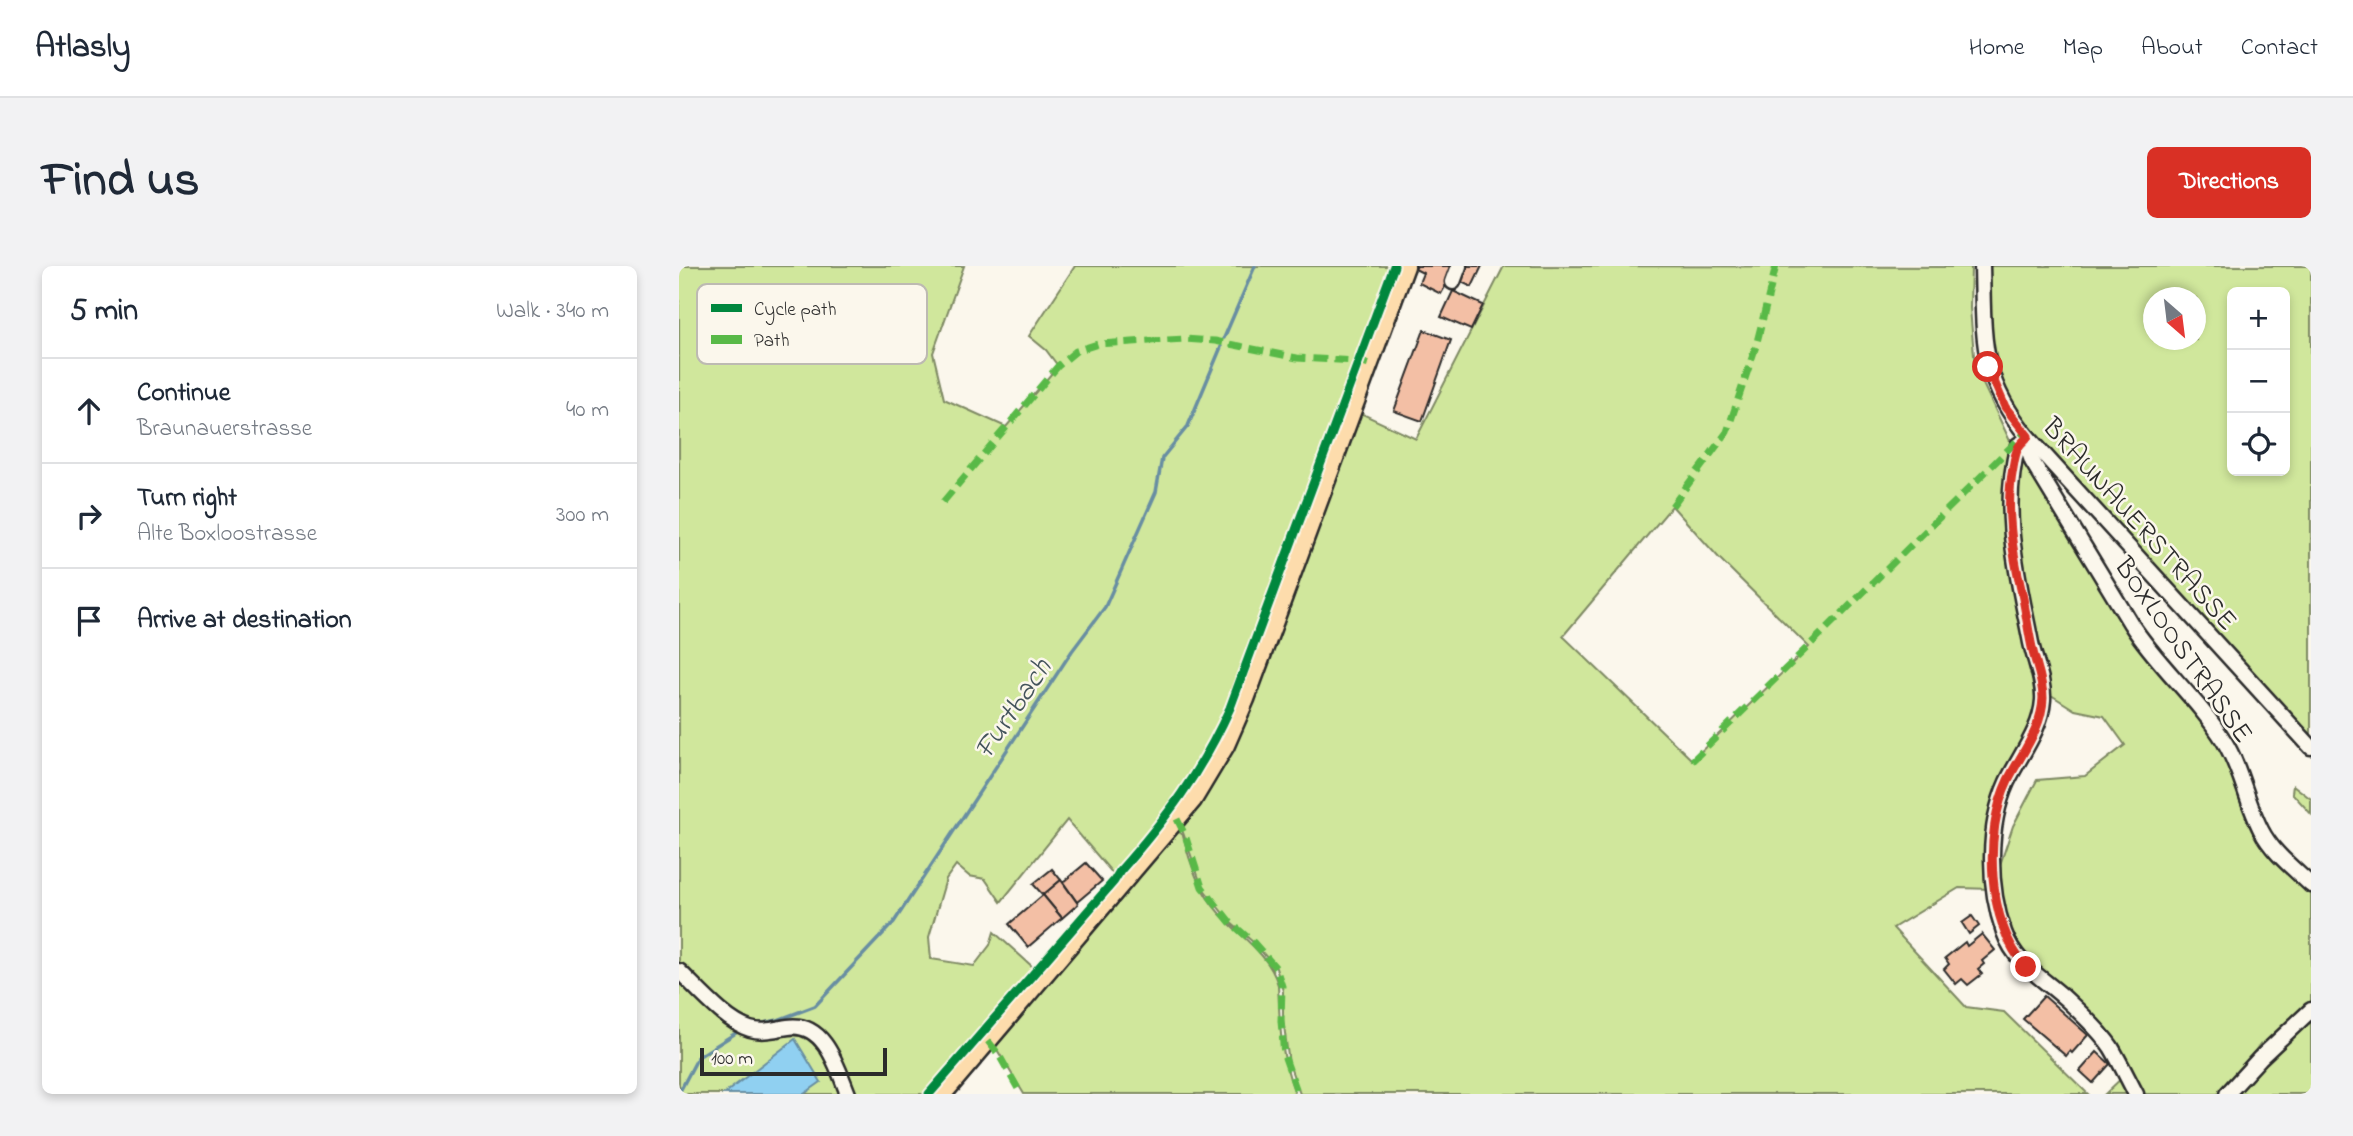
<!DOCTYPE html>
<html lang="en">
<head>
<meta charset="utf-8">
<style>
  :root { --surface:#fff; --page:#f2f2f3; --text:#1f2937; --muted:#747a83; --line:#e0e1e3; --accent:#d93025 }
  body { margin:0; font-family:"Indie Flower",sans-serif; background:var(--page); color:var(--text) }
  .controls { position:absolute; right:21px; top:21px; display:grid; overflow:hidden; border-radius:10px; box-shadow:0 4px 10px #0003 }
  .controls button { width:63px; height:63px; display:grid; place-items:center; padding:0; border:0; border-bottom:2px solid var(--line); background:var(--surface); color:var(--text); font:35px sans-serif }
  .compass { position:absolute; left:1464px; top:21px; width:63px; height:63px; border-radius:50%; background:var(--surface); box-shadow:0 4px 10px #0003; rotate:152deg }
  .scale { position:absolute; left:21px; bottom:18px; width:187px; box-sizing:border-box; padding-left:7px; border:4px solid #2b2b2b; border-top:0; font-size:19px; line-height:24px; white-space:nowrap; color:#2b2b2b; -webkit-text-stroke:5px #fbf7ec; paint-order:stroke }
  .stop { position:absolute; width:21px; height:21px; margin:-16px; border:5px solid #d93025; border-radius:50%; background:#fff }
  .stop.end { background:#d93025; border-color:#fff; box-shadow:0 2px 7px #0008 }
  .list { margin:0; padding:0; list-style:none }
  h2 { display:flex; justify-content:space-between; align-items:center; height:91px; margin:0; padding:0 28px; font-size:30px }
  h2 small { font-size:23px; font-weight:400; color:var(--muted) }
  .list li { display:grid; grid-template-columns:46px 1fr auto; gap:21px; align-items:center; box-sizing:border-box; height:105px; padding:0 28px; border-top:2px solid var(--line) }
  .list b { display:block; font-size:26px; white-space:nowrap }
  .list p { margin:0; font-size:23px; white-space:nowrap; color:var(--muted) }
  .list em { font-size:23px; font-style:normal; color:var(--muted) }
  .icon { flex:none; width:38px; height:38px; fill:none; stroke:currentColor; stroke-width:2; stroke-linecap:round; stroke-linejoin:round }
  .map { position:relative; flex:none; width:1632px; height:828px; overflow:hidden; border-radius:10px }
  header { display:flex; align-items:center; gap:42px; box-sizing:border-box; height:98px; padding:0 35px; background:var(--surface); border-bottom:2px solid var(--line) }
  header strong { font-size:33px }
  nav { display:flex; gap:38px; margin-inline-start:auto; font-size:24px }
  .intro { display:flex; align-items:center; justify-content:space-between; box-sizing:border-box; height:168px; padding:0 42px }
  h1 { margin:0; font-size:49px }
  .button { padding:18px 32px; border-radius:10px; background:var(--accent); color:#fff; font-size:24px; font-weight:700 }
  main { display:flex; gap:42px; padding:0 42px }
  aside { flex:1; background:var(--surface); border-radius:10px; box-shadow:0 4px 10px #0003 }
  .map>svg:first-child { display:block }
  .green { fill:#d0e79c; stroke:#7e8964; stroke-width:2; fill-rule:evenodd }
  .water { fill:#90d0f1; stroke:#688ea2; stroke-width:2 }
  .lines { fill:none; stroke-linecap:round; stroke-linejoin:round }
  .stream { stroke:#688ea2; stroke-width:3.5 }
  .building { fill:#f3bfa5; stroke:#2b2b2b; stroke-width:2 }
  .minor-casing { stroke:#2b2b2b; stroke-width:19 }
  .major-casing { stroke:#2b2b2b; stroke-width:23 }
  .minor { stroke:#fbf7ec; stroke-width:14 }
  .major { stroke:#fddcac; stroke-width:18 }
  .quiet { stroke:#58b947; stroke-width:7; stroke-dasharray:14 7; stroke-linecap:butt }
  .cycleway-casing { stroke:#fbf7ec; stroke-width:13 }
  .cycleway { stroke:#00873e; stroke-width:9 }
  .route { stroke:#d93025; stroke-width:9 }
  .labels { text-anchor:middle; stroke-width:5; stroke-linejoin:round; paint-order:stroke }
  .street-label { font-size:28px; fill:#2b2b2b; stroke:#fbf7ec }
  .water-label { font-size:30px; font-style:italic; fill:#44545c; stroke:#fbf7ec }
  .key { fill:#fbf7ec; stroke:#bdbab2; stroke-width:2 }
  .key-label { font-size:19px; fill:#2b2b2b }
</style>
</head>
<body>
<header>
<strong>Atlasly</strong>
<nav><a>Home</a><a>Map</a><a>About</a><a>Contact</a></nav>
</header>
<div class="intro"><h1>Find us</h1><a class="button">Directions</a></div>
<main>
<aside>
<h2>5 min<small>Walk · 340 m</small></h2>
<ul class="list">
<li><svg class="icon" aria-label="ahead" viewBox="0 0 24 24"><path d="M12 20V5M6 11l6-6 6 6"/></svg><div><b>Continue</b><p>Braunauerstrasse</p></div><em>40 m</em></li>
<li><svg class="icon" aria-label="right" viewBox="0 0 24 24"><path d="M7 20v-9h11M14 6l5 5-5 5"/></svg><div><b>Turn right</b><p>Alte Boxloostrasse</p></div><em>300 m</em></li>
<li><svg class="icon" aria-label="arrive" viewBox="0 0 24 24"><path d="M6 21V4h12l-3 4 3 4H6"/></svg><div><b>Arrive at destination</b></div></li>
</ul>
</aside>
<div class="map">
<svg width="1632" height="828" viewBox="0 0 1632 828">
  <rect width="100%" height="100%" fill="#fbf7ec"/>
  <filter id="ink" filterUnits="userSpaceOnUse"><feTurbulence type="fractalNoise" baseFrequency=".0143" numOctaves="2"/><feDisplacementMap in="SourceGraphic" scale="14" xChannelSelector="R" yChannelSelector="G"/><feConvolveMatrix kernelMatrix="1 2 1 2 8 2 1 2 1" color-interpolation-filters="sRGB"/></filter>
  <g filter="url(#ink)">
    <g class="green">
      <path d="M 0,0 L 285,0 L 254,87 L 265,133 L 327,161 L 379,100 L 367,84 L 350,70 L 396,0 L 715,0 L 551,442 L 531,485 L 507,523 L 492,544 L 435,609 L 388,554 L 322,636 L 306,613 L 290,610 L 277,599 L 267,613 L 250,671 L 252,693 L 295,700 L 311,679 L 315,666 L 356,703 L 348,715 L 250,828 L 0,828 Z"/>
      <path d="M 825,0 L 1292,1 L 1291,42 L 1296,101 L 1331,175 L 1329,208 L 1362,435 L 1322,524 L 1313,623 L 1280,622 L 1214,662 L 1287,741 L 1325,746 L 1409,828 L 621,828 L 610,798 L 604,752 L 604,725 L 597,702 L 575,677 L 551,656 L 523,621 L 501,558 L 514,544 L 673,143 L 737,173 ZM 993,240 L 1041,293 L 1130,381 L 1013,494 L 884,370 Z"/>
      <path d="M 1308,0 L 1632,0 L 1632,471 L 1337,146 L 1316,104 L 1311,76 ZM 1553,26 L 1606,26 L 1606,205 L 1553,205 ZM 1475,32 L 1517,32 L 1517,74 L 1475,74 Z"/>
      <path d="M 1342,186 L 1546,482 L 1575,561 L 1632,626 L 1632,828 L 1556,828 L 1583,784 L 1581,778 L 1545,828 L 1426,828 L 1449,806 L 1336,684 L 1328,664 L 1318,608 L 1334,560 L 1358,514 L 1406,510 L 1446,479 L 1425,450 L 1396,444 L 1364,424 L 1334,275 Z"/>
      <path d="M 1614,519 L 1632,533 L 1632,548 L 1613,527 Z"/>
      <path d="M 500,566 L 504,569 C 511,598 520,625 541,648 C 561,670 591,689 599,719 C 601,762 601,787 616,828 L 345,828 L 314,777 L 494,568 Z"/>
    </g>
    <path class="water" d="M 116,773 L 142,816 L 125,828 L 45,828 Z"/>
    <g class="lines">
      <g class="stream">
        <path d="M 545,72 L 576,0"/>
        <path d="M 79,758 L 99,754 L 136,740 L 215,656 L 393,385 L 426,341 L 477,226 L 483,192 L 509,160 L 542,81"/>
        <path d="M 0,827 L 19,791 L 60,765"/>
      </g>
    </g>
    <g class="building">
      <path d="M 738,0 L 778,0 L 762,28 L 740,17 L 744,7 L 736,3 Z"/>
      <path d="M 787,0 L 803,0 L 793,21 L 780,15 Z"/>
      <path d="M 774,25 L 804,39 L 792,64 L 762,51 Z"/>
      <path d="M 745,64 L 772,74 L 743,155 L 715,145 Z"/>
      <path d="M 407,597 L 423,615 L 398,636 L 384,616 Z"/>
      <path d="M 373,603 L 382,614 L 364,629 L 354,618 Z"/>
      <path d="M 382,614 L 399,638 L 383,652 L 364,629 Z"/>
      <path d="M 364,629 L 383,652 L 349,681 L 330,658 Z"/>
      <path d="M 1293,650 L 1300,660 L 1290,668 L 1283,657 Z"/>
      <path d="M 1303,668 L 1316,684 L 1303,695 L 1305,698 L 1299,703 L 1303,708 L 1289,719 L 1283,713 L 1277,718 L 1265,703 L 1270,698 L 1266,692 L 1286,676 L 1288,680 Z"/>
      <path d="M 1365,730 L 1409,769 L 1393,787 L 1391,785 L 1387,790 L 1344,753 Z"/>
      <path d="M 1418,786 L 1431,798 L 1414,817 L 1401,805 Z"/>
    </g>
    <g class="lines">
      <g class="minor-casing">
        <g id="minor">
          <path d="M 1303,0 C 1305,72 1300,112 1349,171 L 1632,481"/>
          <path d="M 774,16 L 780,0"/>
          <path d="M 1349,171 L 1346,175 L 1353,195 L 1452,358 C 1479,400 1519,433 1545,475 C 1562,502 1567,535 1582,564 C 1593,586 1614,602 1632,619"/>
          <path d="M 1346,175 L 1339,179 C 1321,246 1339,310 1352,377 C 1356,396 1365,414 1364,434 C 1362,464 1341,489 1328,516 C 1308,560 1309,621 1325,666 C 1337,700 1365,712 1389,735 C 1403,748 1421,765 1432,781 C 1441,796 1449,813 1457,828"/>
          <path d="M 0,705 C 19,723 47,756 71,763 C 84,767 96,763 109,761 C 146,756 158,801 169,828"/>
          <path d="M 1548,828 L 1581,792 L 1632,744"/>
        </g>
      </g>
      <g class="major-casing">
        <path id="major" d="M 263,828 L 513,534 L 546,479 L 566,433 L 726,0"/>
      </g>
      <use href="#minor" class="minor"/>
      <use href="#major" class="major"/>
      <g class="quiet">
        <path d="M 264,236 L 379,100 L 397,85 L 419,78 L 505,73 L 536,75 L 618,92 L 680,95 L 690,98"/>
        <path d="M 993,240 L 1048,166 L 1077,80 L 1097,0"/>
        <path d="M 1013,495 L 1346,167"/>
        <path d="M 498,553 L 506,569 L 523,621 L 551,656 L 575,677 L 597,702 L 603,720 L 602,755 L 605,789 L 619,828"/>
        <path d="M 309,775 L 320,789 L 342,828"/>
      </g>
      <g class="cycleway-casing">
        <path id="cycleway" d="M 250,828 L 435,615 L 441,605 C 487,553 522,506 551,442 L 715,0"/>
      </g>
      <use href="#cycleway" class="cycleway"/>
    </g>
  </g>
  <g class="lines" filter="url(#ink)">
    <path class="route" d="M 1309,101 L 1326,141 L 1349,170 C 1346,175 1341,177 1339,182 C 1336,188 1335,196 1334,202 C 1326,244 1333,282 1342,323 C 1347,344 1349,365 1354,386 C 1358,401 1364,416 1364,432 C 1363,463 1342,488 1329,514 C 1304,566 1308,658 1347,701"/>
  </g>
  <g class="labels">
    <g class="street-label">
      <text transform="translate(1462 257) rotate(48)" y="10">BRAUNAUERSTRASSE</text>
      <text transform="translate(1506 383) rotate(55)" y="10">BOXLOOSTRASSE</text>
    </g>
    <g class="water-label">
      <text transform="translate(333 442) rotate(-56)" y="10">Furtbach</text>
    </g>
  </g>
  <rect x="18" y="18" width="230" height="80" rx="10" class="key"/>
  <rect x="32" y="38" width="31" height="8" fill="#00873e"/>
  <rect x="32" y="69" width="31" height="9" fill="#58b947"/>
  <g class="key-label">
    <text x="75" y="49">Cycle path</text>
    <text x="75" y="80">Path</text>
  </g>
</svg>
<div class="controls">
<button>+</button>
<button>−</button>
<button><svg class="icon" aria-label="locate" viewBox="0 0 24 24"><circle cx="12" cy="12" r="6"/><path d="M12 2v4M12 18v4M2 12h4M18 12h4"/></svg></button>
</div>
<svg class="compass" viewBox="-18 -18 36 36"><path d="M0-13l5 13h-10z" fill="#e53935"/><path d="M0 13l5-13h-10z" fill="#747a83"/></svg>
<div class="scale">100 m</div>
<div class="stop" style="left:1309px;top:101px"></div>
<div class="stop end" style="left:1347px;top:701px"></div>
</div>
</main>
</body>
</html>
